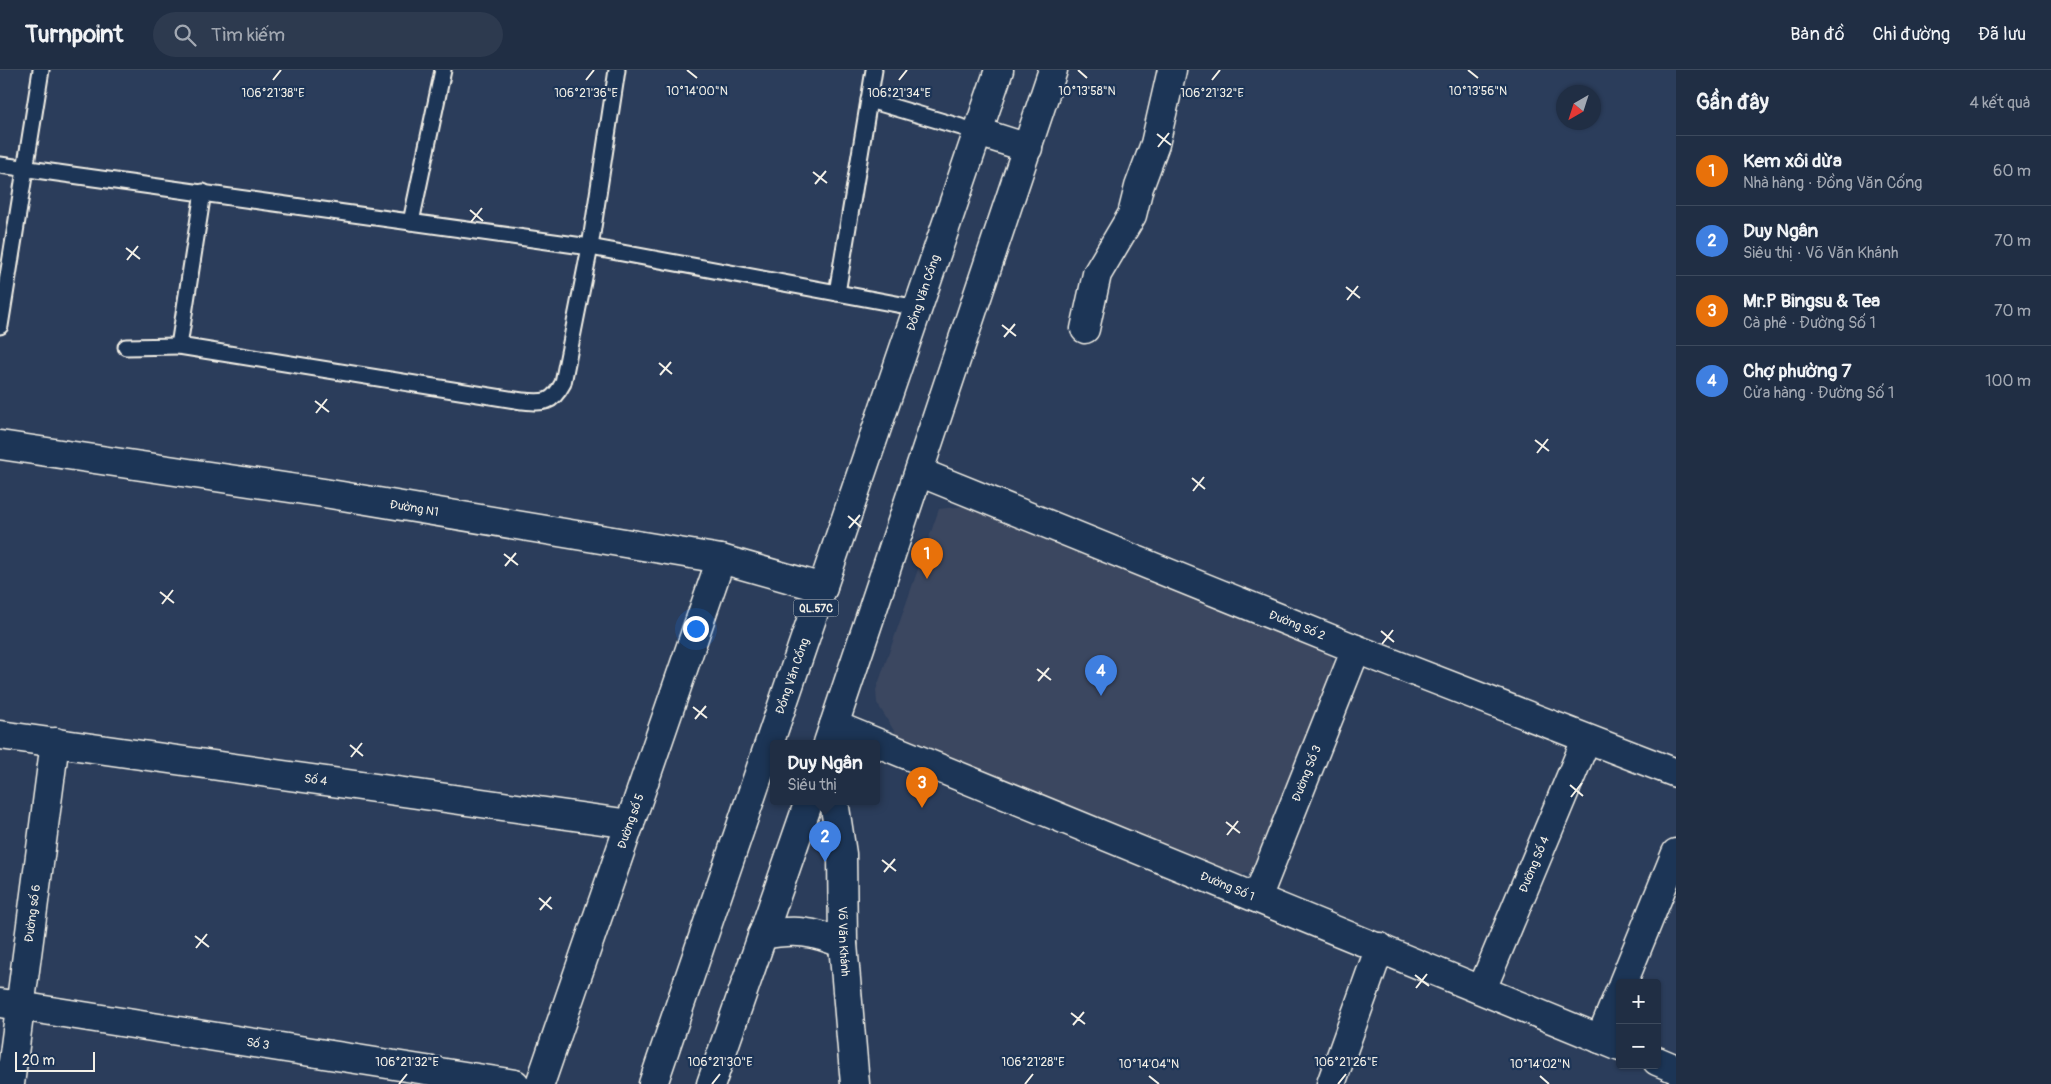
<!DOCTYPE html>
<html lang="vi">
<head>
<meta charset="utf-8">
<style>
  :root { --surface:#202e44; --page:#2d3a4f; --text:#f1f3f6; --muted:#a2a8b2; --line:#3d4a5d; --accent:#95b2f1 }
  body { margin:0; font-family:Pangolin,sans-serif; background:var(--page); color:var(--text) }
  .controls { position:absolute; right:15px; bottom:15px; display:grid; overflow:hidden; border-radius:5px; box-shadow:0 1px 4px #0004 }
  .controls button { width:45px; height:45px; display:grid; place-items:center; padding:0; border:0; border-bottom:1px solid var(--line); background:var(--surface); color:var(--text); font:25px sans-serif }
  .compass { position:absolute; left:1556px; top:15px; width:45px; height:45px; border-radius:50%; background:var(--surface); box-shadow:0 1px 4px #0004; rotate:219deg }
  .scale { position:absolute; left:15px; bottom:12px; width:80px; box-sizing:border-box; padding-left:5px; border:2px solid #f4f1e8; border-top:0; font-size:14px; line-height:18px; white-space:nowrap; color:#f4f1e8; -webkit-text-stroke:4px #1d3557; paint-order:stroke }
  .you { position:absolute; left:695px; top:558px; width:18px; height:18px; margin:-12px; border:4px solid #fff; border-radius:50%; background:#1a73e8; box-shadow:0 0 0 8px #1a73e833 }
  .badge { display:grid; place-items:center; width:32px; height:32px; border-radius:50%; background:var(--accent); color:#fff; font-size:16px; font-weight:700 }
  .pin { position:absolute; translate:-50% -41px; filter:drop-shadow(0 1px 2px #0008) }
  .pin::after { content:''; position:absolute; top:26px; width:18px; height:15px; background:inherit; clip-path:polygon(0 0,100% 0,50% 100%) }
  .popup { position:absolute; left:770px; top:670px; width:110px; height:65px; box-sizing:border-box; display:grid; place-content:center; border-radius:5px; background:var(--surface); filter:drop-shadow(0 1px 4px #0005); font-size:16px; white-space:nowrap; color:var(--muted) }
  .popup b { font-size:19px; color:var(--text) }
  .popup::after { content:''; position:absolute; left:50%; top:100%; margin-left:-10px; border:10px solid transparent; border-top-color:var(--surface) }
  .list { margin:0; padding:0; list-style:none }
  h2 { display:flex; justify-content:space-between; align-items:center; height:65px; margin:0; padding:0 20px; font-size:21px }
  h2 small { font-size:16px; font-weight:400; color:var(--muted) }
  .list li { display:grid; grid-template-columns:32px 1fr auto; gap:15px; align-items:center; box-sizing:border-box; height:70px; padding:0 20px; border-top:1px solid var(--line) }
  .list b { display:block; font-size:19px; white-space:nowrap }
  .list p { margin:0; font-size:16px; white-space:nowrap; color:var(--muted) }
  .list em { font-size:16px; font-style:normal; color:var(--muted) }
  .icon { flex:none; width:28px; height:28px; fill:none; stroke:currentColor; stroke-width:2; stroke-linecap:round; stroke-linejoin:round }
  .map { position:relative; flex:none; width:1676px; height:1014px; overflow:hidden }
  header { display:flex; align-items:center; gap:30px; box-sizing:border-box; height:70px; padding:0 25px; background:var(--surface); border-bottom:1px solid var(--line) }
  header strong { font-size:24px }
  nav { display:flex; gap:28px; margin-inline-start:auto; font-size:18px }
  .search { width:350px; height:45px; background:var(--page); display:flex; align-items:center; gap:12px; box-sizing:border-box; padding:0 18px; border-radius:28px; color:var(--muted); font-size:19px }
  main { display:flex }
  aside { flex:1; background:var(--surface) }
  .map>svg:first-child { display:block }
  .built { fill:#3b4760 }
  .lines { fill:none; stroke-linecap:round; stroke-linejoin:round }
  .service-casing { stroke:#f4f1e8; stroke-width:19 }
  .minor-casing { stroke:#f4f1e8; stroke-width:31 }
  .tertiary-casing { stroke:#f4f1e8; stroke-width:31 }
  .secondary-casing { stroke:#f4f1e8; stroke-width:31 }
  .trunk-casing { stroke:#f4f1e8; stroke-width:31 }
  .service { stroke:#1d3557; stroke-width:15 }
  .minor { stroke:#1d3557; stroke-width:28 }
  .tertiary { stroke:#1d3557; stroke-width:28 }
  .secondary { stroke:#1d3557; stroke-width:28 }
  .trunk { stroke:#1d3557; stroke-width:28 }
  .ticks { fill:none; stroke:#f4f1e8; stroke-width:2 }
  .labels { text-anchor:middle; stroke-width:4.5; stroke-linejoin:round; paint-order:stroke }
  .shield { fill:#1d3557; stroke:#b4b9bc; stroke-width:1 }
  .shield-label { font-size:11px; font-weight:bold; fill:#f4f1e8 }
  .street-label { font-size:12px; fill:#f4f1e8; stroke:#1d3557 }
  .ticks-label { font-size:12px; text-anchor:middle; fill:#f4f1e8; stroke:#1d3557; stroke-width:4.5; stroke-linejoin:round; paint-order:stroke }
</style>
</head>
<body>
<header>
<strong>Turnpoint</strong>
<div class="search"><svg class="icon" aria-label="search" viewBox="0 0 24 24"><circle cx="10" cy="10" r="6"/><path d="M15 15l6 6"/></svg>Tìm kiếm</div>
<nav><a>Bản đồ</a><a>Chỉ đường</a><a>Đã lưu</a></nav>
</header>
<main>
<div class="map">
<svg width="1676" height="1014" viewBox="0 0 1676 1014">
  <rect width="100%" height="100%" fill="#2b3d5b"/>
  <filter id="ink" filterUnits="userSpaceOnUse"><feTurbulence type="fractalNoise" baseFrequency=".02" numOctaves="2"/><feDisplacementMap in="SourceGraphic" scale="10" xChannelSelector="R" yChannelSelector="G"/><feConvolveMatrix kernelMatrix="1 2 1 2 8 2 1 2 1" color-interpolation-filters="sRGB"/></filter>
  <g filter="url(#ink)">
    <path class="built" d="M 974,435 L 1329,581 L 1336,601 L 1258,798 L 1233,809 L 904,677 L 877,633 L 876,620 L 939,439 Z"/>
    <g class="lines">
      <g class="service-casing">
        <g id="service">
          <path d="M 869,30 L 978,62"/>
          <path d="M 0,95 L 590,177 L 918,238"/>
          <path d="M 203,122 L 179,276 L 522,331 C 544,333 552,334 563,313 L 590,177 L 617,0"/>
          <path d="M 411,152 L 443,0"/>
          <path d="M 837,223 L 874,0"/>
          <path d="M 0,256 L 41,0"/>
          <path d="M 126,277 L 179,276"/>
        </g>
      </g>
      <g class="minor-casing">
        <g id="minor">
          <path d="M 1085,259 L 1097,204 L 1132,145 L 1139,117 L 1155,74 L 1172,0"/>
          <path id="s1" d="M 0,375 L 324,423 L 721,489 L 823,518"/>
          <path id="s2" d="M 919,402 L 1356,579 L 1676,703"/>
          <path id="s3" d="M 834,655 L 1620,977"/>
          <path id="s4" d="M 0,665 L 630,754"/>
          <path id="s5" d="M 1257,828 L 1356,579"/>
          <path d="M 1623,913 L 1676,783"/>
          <path id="s6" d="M 1482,919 L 1586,670"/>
          <path id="s7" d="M 0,933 L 515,1014"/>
          <path d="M 1600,969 L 1620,921"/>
          <path d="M 1657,991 L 1676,999"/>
          <path id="s8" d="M 10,1014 L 55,672"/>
          <path id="s9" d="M 540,1014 L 721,489"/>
          <path d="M 1331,1014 L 1380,877"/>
        </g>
      </g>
      <g class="tertiary-casing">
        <g id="tertiary">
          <path id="s10" d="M 834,731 L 842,784 L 843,874 L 855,1014"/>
        </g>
      </g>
      <g class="secondary-casing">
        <path id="secondary" d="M 762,865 C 795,859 813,861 843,874"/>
      </g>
      <g class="trunk-casing">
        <g id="trunk">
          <path d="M 978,62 L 1028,78"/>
          <path d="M 828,673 L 1053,0"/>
          <path id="s11" d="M 653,1014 L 999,0"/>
          <path d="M 711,1014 L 809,731"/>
        </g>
      </g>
      <use href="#service" class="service"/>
      <use href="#minor" class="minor"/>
      <use href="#tertiary" class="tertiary"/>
      <use href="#secondary" class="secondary"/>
      <use href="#trunk" class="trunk"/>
    </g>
  </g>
  <path class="ticks" d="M 687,0 L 697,8M 1078,0 L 1087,8M 1468,0 L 1478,8M 273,10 L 281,0M 586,10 L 594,0M 899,10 L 907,0M 1212,10 L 1220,0M 1157,64 L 1171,75M 1158,77 L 1169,63M 813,102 L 827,113M 815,114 L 826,101M 470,140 L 483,151M 471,152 L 482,138M 126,178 L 140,189M 127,190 L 138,176M 1346,217 L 1360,228M 1347,230 L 1358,216M 1002,255 L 1016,266M 1004,267 L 1015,254M 659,293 L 672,304M 660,305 L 671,292M 315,331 L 329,342M 316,343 L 327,329M 1535,370 L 1549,381M 1537,383 L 1548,369M 1192,408 L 1205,419M 1193,421 L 1204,407M 848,446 L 861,457M 849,458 L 860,445M 504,484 L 518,495M 505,496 L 516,483M 160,522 L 174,533M 162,534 L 173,520M 1381,561 L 1394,572M 1382,574 L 1393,560M 1037,599 L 1051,610M 1038,611 L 1049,598M 693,637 L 707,648M 695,649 L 706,636M 350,675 L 363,686M 351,687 L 362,673M 1570,715 L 1583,726M 1571,727 L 1582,713M 1226,752 L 1240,763M 1227,765 L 1238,751M 882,790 L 896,801M 884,802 L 895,789M 539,828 L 552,839M 540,840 L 551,827M 195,866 L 209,877M 196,878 L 207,864M 1415,905 L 1429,916M 1416,918 L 1427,904M 1071,943 L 1085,954M 1073,955 L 1084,942M 1149,1006 L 1159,1014M 1540,1006 L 1549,1014M 399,1014 L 407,1004M 712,1014 L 720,1004M 1025,1014 L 1033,1004M 1338,1014 L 1346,1004"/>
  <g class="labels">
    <rect class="shield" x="793.5" y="529.5" width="45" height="17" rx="4"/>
    <g class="shield-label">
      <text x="816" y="542">QL.57C</text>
    </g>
    <g class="street-label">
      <text dy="4" stroke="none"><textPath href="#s11" startOffset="836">Đồng Văn Cống</textPath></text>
      <text dy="4" stroke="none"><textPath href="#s1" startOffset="419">Đường N1</textPath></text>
      <text dy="4" stroke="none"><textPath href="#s2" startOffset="408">Đường Số 2</textPath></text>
      <text dy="4" stroke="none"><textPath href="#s11" startOffset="431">Đồng Văn Cống</textPath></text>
      <text dy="4" stroke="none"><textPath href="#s5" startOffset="134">Đường Số 3</textPath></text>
      <text dy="4" stroke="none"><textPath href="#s4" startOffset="319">Số 4</textPath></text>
      <text dy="4" stroke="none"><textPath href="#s9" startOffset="278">Đường số 5</textPath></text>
      <text dy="4" stroke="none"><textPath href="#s6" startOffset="135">Đường Số 4</textPath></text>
      <text dy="4" stroke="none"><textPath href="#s3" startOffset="425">Đường Số 1</textPath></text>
      <text dy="4" stroke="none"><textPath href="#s8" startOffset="172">Đường số 6</textPath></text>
      <text dy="4" stroke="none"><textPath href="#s10" startOffset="141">Võ Văn Khánh</textPath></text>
      <text dy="4" stroke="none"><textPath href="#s7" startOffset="261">Số 3</textPath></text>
    </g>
  </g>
  <g class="ticks-label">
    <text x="697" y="25">10°14'00"N</text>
    <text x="1087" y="25">10°13'58"N</text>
    <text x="1478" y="25">10°13'56"N</text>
    <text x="273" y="27">106°21'38"E</text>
    <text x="586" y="27">106°21'36"E</text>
    <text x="899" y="27">106°21'34"E</text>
    <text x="1212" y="27">106°21'32"E</text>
    <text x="407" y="996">106°21'32"E</text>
    <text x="720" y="996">106°21'30"E</text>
    <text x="1033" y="996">106°21'28"E</text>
    <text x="1346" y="996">106°21'26"E</text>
    <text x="1149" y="998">10°14'04"N</text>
    <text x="1540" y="998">10°14'02"N</text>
  </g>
</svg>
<div class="controls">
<button>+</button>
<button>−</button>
</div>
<svg class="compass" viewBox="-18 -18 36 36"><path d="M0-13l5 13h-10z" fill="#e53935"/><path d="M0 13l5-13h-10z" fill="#a2a8b2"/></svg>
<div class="scale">20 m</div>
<div class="you"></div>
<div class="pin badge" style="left:927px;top:509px;background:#e8710a">1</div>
<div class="pin badge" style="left:825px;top:792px;background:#3f7fe0">2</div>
<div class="popup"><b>Duy Ngân</b>Siêu thị</div>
<div class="pin badge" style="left:922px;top:738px;background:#e8710a">3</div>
<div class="pin badge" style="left:1101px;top:626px;background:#3f7fe0">4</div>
</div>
<aside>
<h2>Gần đây<small>4 kết quả</small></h2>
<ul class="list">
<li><span class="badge" style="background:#e8710a">1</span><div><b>Kem xôi dừa</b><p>Nhà hàng · Đồng Văn Cống</p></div><em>60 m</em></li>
<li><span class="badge" style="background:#3f7fe0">2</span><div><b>Duy Ngân</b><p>Siêu thị · Võ Văn Khánh</p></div><em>70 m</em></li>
<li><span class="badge" style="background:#e8710a">3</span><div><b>Mr.P Bingsu &amp; Tea</b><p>Cà phê · Đường Số 1</p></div><em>70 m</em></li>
<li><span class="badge" style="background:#3f7fe0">4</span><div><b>Chợ phường 7</b><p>Cửa hàng · Đường Số 1</p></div><em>100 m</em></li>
</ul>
</aside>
</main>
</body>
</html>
